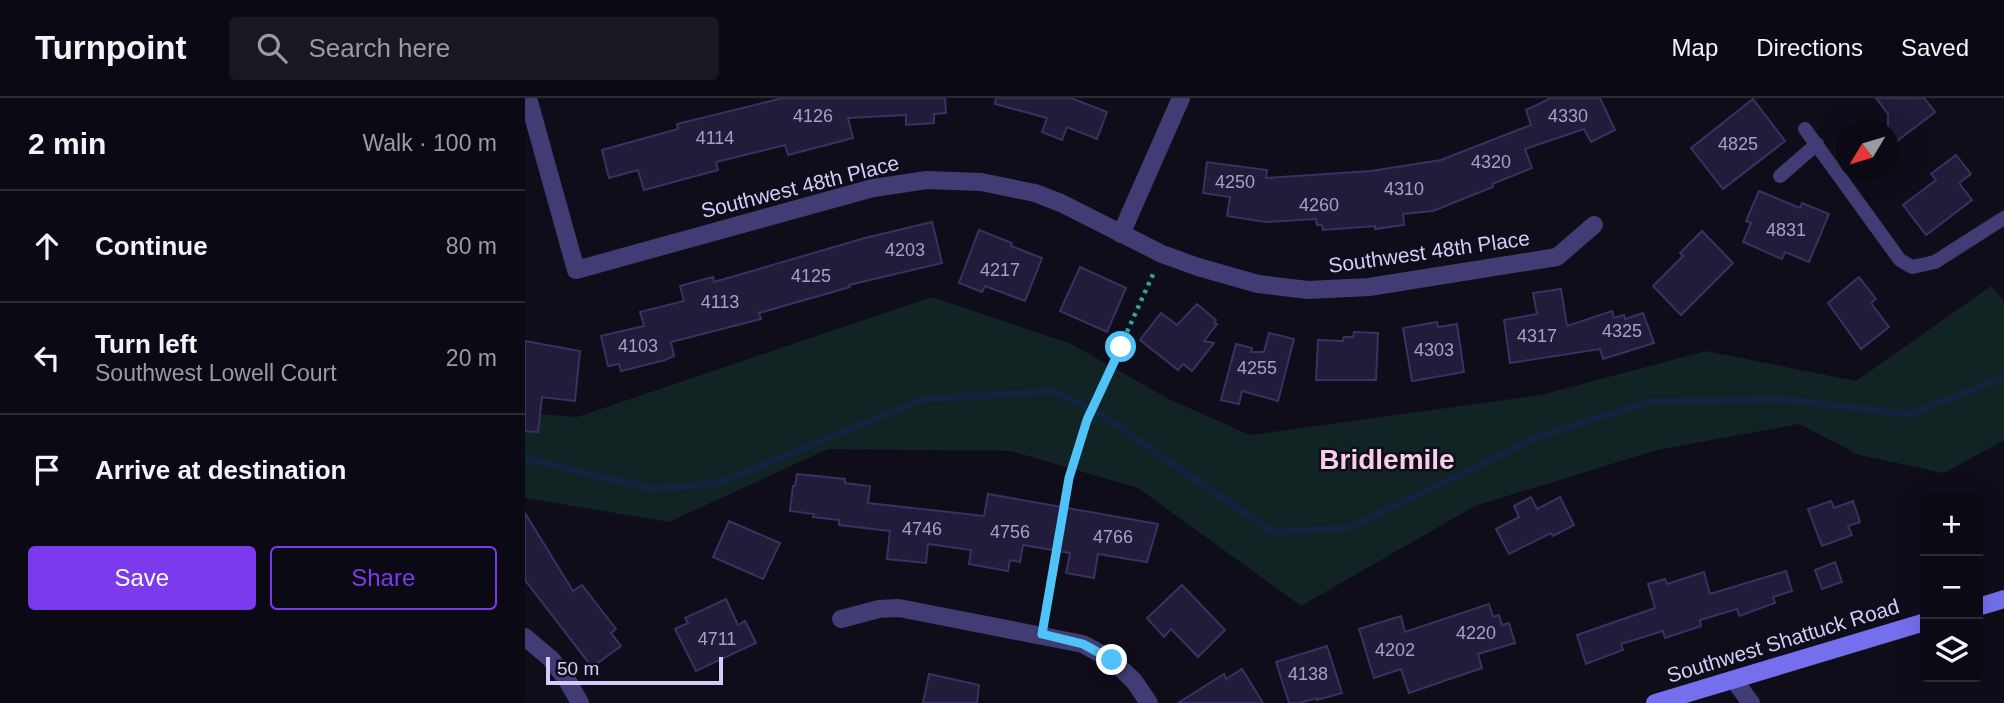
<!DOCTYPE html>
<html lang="en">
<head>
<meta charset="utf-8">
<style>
  :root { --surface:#0b0a14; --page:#191822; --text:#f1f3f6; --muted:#9a9aa0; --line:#2b2b34; --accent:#7c3aed }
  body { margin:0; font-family:Helvetica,sans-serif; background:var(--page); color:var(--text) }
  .controls { position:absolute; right:21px; bottom:21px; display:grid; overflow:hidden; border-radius:7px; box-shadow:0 7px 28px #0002 }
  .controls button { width:63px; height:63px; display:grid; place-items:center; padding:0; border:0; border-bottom:2px solid var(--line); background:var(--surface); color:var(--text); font:35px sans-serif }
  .compass { position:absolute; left:1311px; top:21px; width:63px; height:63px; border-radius:50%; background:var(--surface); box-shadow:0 7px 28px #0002; rotate:232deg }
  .scale { position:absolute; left:21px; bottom:18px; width:177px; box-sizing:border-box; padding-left:7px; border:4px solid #d2ccf9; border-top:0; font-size:19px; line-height:24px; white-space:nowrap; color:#d2ccf9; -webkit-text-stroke:5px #0f0d1a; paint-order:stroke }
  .stop { position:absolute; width:21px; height:21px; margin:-16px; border:5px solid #4fc3f7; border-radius:50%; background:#fff }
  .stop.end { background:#4fc3f7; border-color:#fff; box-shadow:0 2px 7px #0008 }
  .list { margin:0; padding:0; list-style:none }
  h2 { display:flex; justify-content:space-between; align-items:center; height:91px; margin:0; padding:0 28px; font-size:30px }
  h2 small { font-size:23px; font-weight:400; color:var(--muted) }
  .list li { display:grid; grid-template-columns:46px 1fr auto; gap:21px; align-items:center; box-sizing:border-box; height:112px; padding:0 28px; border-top:2px solid var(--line) }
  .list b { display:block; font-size:26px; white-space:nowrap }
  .list p { margin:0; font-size:23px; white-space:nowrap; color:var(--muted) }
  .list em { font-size:23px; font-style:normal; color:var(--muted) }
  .actions { display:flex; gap:14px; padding:21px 28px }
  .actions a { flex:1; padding:16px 0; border:2px solid var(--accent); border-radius:7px; text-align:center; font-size:24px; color:var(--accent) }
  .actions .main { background:var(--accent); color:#fff }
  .icon { flex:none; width:38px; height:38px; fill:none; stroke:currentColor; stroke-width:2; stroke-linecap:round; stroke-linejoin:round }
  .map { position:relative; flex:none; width:1479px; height:605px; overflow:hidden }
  header { display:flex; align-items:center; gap:42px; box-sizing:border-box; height:98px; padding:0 35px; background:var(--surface); border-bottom:2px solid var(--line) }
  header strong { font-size:33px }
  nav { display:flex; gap:38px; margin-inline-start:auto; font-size:24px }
  .search { width:490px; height:63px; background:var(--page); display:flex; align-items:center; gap:18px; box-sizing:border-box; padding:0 24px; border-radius:7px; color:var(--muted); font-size:26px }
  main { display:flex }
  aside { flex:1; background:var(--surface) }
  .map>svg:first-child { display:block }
  .green { fill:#112323 }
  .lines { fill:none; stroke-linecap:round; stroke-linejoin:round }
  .stream { stroke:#12233d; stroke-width:7 }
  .building { fill:#221b39; stroke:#3b3062; stroke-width:2 }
  .path { stroke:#3a9f9b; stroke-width:4.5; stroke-dasharray:3.5 5; stroke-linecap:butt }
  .lane { stroke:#413d74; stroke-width:14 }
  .street { stroke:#413d74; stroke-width:18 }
  .secondary { stroke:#756fed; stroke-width:18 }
  .route { stroke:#4fc3f7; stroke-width:9 }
  .labels { text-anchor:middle; stroke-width:5; stroke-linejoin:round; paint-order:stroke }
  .number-label { font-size:18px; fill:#a6a0c9 }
  .street-label { font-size:21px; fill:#d2ccf9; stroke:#0f0d1a }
  .district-label { font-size:28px; font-weight:bold; fill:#f9cee8; stroke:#0f0d1a }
</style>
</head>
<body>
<header>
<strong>Turnpoint</strong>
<div class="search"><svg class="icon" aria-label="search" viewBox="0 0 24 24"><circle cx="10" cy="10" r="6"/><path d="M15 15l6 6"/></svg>Search here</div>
<nav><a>Map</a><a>Directions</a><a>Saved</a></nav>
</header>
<main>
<aside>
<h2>2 min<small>Walk · 100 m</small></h2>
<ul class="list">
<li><svg class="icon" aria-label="ahead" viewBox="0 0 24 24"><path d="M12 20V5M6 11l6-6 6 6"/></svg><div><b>Continue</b></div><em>80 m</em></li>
<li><svg class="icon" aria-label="left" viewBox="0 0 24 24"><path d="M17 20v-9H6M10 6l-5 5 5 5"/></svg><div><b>Turn left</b><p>Southwest Lowell Court</p></div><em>20 m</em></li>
<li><svg class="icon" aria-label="arrive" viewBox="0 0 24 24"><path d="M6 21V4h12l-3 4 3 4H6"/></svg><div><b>Arrive at destination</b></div></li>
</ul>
<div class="actions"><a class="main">Save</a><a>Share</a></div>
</aside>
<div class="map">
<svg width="1479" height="605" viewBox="0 0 1479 605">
  <rect width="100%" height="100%" fill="#0f0d1a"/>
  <path class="green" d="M 1466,188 L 1479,203 L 1479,342 L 1419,375 L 1334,357 L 1274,326 L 1132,352 L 950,408 L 776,508 L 613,390 L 486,353 L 303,351 L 144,424 L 0,400 L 0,315 L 52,319 L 407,199 L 546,246 L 646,302 L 725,337 L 1016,297 L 1181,253 L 1331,283 Z"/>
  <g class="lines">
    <path class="stream" d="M 0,360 L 127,391 L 193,385 L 399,301 L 530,293 L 578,318 L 747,434 L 824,430 L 1013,339 L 1123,304 L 1253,301 L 1385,316 L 1479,279"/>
  </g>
  <g class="building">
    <path d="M 258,0 L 420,0 L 421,15 L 409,16 L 409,25 L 381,27 L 381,17 L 323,20 L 328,40 L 263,57 L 260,47 L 191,64 L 193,72 L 119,92 L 113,72 L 84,80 L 77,52 L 153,31 L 152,26 Z"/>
    <path d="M 471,0 L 546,0 L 582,14 L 572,41 L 542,29 L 537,42 L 517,34 L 522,20 L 470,6 Z"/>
    <path d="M 1026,0 L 1075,0 L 1090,32 L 1066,44 L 1059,31 L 1000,51 L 1007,70 L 967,86 L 968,89 L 908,113 L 878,116 L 879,127 L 850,131 L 850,128 L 798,132 L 797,127 L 792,127 L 791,121 L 741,124 L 702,118 L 705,99 L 678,95 L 682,64 L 742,72 L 741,80 L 846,73 L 916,62 L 1006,27 L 1001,12 Z"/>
    <path d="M 1351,0 L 1399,0 L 1410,14 L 1363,50 L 1363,16 Z"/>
    <path d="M 1228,1 L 1260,43 L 1198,91 L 1166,50 Z"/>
    <path d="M 1431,57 L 1446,76 L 1434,85 L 1447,102 L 1401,137 L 1378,107 L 1411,82 L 1406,76 Z"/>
    <path d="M 1234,93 L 1275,110 L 1277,105 L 1304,116 L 1284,164 L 1260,154 L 1257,161 L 1218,144 L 1226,125 L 1221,123 Z"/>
    <path d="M 407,124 L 417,165 L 324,187 L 325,189 L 234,215 L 236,221 L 146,244 L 149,258 L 140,262 L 96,273 L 94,266 L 83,268 L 76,238 L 119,228 L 115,214 L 159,203 L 155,188 L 188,179 L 189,184 L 340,140 Z"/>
    <path d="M 454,132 L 487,145 L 486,148 L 517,160 L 500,203 L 460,188 L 457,194 L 434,185 Z"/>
    <path d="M 1177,133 L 1208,165 L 1156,217 L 1128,188 L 1158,158 L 1155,155 Z"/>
    <path d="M 555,169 L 601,190 L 582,234 L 535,213 Z"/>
    <path d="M 1334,179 L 1351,201 L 1346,205 L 1364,229 L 1336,251 L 1303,205 Z"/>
    <path d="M 1036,191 L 1042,228 L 1087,213 L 1089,220 L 1099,217 L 1100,221 L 1118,215 L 1129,245 L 1078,261 L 1075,251 L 985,265 L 979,222 L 1012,216 L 1008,195 Z"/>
    <path d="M 672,206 L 691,222 L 689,224 L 692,226 L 679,243 L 689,245 L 667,273 L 658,266 L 653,272 L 615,242 L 636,215 L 652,227 Z"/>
    <path d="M 912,224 L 913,229 L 932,226 L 939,274 L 887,283 L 878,230 Z"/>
    <path d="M 829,234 L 853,235 L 851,282 L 791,282 L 793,242 L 818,243 L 819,239 L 828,239 Z"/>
    <path d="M 744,235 L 769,241 L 753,303 L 717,293 L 714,306 L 696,302 L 711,246 L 727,250 L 726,254 L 739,254 Z"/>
    <path d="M 0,243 L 55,253 L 50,303 L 17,299 L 13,334 L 0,333 Z"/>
    <path d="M 272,376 L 320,381 L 320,385 L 345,388 L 343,405 L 459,418 L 463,396 L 633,426 L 622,464 L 573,456 L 569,480 L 541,475 L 545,455 L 498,447 L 495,464 L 485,462 L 483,473 L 444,466 L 446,452 L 403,446 L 401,465 L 362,461 L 365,433 L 314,427 L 314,422 L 288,419 L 289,416 L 265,413 L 268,388 L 270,388 Z"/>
    <path d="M 1006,399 L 1012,411 L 1035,399 L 1049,427 L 1028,438 L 1026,435 L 984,456 L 971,431 L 994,419 L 989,408 Z"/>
    <path d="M 1306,403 L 1309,410 L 1328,403 L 1335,424 L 1323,428 L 1327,437 L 1297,448 L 1283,411 Z"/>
    <path d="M 0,415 L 48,493 L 57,487 L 91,531 L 86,535 L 96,548 L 67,569 L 0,482 Z"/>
    <path d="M 204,423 L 255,445 L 238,481 L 188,459 Z"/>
    <path d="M 1310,464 L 1317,484 L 1297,491 L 1290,472 Z"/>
    <path d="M 1261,473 L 1267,493 L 1248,499 L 1250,505 L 1214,518 L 1212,511 L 1175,522 L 1176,528 L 1140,540 L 1138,533 L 1096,546 L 1098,552 L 1061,566 L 1052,537 L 1130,510 L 1123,486 L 1140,481 L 1142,486 L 1179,474 L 1185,496 Z"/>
    <path d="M 657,487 L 700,532 L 673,559 L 646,531 L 639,539 L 622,520 Z"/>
    <path d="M 201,501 L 213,527 L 220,523 L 231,545 L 171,573 L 150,531 L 163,525 L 160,520 Z"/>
    <path d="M 964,506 L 968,519 L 974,517 L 977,527 L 984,525 L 990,545 L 953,556 L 957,570 L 884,595 L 876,571 L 849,580 L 834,531 L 876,518 L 880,534 Z"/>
    <path d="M 802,548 L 817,595 L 792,602 L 792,600 L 774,605 L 764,605 L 751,564 Z"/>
    <path d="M 717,571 L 738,605 L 653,605 L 699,576 L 701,581 Z"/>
    <path d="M 404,576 L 454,587 L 452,605 L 398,605 Z"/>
  </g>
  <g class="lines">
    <path class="path" d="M 520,518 L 545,380 L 562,322 L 630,172"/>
    <g class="lane">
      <path d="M 1280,31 L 1375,162 L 1387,169 L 1410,164 L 1479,120"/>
      <path d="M 1255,78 L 1292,46"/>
    </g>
    <g class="street">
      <path d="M 3,0 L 51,172 L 348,90 L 402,82 L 456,84 L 510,95 L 536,105 L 637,156 L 673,169 L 733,186 L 783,192 L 844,189 L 1032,159 L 1069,127"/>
      <path d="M 596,136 L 656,0"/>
      <path d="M 316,521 L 354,511 L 374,510 L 558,546 L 587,562 L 609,583 L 624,605"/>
      <path d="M 0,539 L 26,561 L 42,582 L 55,605"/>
      <path d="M 1209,582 L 1226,605"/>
    </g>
    <g class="secondary">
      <path d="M 1453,509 L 1479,501"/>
      <path d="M 1130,605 L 1400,524"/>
    </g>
  </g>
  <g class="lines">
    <path class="route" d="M 587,562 L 558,546 L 517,536 L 544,380 L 562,322 L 596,249"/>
  </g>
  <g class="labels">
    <g class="number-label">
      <text x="288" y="24">4126</text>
      <text x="1043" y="24">4330</text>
      <text x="190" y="46">4114</text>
      <text x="1213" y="52">4825</text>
      <text x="966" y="70">4320</text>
      <text x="710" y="90">4250</text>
      <text x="879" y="97">4310</text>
      <text x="794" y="113">4260</text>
      <text x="1261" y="138">4831</text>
      <text x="380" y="158">4203</text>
      <text x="475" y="178">4217</text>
      <text x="286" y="184">4125</text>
      <text x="195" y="210">4113</text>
      <text x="1097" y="239">4325</text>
      <text x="1012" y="244">4317</text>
      <text x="113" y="254">4103</text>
      <text x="909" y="258">4303</text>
      <text x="732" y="276">4255</text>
      <text x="397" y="437">4746</text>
      <text x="485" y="440">4756</text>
      <text x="588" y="445">4766</text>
      <text x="951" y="541">4220</text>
      <text x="192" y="547">4711</text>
      <text x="870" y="558">4202</text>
      <text x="783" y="582">4138</text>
    </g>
    <g class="street-label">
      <text transform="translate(275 89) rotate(-14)" y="7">Southwest 48th Place</text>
      <text transform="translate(904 154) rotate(-8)" y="7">Southwest 48th Place</text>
      <text transform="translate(1258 543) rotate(-17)" y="7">Southwest Shattuck Road</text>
    </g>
    <g class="district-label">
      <text x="862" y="371">Bridlemile</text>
    </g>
  </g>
</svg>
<div class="controls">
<button>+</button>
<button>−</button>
<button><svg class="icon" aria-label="layers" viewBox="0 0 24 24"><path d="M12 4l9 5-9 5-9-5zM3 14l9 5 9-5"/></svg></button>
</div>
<svg class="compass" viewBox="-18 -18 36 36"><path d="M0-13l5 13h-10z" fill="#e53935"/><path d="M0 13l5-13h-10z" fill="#9a9aa0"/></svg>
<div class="scale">50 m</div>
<div class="stop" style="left:596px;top:249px"></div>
<div class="stop end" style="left:587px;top:562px"></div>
</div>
</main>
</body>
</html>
